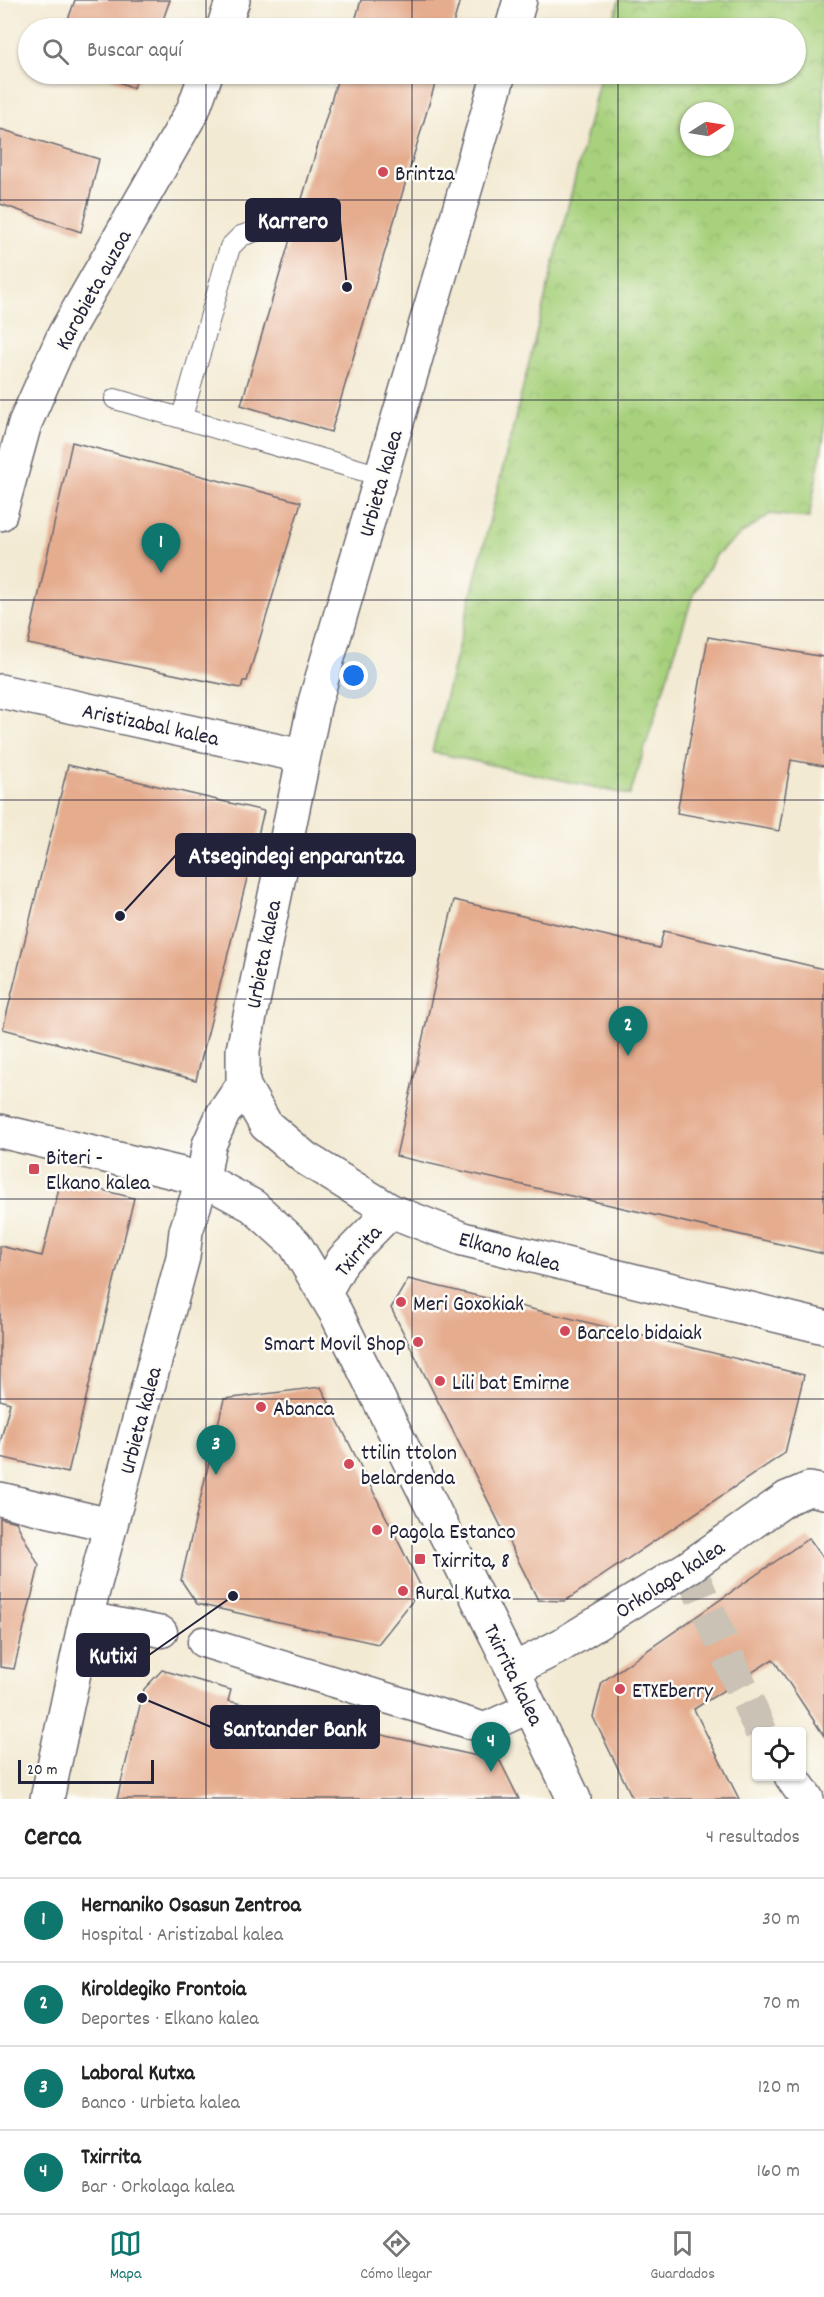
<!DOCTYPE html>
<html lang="es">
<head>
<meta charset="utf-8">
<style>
  :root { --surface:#fff; --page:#f2f2f2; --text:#222; --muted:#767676; --line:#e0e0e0; --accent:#0f766e }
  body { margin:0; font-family:Dekko,sans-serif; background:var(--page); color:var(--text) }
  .controls { position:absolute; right:18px; bottom:18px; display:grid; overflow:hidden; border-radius:6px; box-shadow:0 2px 4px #0004 }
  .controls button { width:54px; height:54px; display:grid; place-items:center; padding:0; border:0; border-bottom:2px solid var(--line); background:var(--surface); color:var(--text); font:30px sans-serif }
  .compass { position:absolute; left:680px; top:102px; width:54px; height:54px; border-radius:50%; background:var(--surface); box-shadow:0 2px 4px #0004; rotate:78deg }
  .scale { position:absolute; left:18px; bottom:15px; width:136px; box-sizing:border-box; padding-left:6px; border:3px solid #22223b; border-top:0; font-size:16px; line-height:21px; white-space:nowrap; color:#22223b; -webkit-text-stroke:4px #fdfcf7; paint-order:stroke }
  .you { position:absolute; left:354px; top:676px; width:21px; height:21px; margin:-15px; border:4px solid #fff; border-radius:50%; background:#1a73e8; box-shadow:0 0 0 9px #1a73e833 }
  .badge { display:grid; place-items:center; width:39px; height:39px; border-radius:50%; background:var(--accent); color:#fff; font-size:20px; font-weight:700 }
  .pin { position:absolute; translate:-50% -50px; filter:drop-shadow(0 2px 3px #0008) }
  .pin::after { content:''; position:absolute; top:32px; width:21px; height:18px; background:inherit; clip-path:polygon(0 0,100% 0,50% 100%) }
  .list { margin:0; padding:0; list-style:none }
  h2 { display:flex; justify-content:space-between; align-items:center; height:78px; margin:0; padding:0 24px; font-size:26px }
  h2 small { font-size:20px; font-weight:400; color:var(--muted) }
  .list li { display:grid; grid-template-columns:39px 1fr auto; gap:18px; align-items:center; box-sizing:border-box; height:84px; padding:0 24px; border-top:2px solid var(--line) }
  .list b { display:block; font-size:22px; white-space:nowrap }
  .list p { margin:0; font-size:20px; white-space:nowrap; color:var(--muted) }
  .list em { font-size:20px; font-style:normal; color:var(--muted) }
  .icon { flex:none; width:33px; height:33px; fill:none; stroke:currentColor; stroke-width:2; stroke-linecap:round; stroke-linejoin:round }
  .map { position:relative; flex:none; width:824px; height:1799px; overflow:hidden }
  .search { position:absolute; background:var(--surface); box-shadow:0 2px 4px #0004; left:18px; right:18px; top:18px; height:66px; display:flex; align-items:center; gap:15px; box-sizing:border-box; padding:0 21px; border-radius:33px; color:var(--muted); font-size:22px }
  .sheet { height:414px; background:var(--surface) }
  nav { display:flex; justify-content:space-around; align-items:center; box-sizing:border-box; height:84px; border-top:2px solid var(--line); background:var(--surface); font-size:16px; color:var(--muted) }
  nav a { display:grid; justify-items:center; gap:3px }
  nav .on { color:var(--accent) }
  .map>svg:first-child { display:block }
  .park { fill:url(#park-crowns); stroke:#657a5c; stroke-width:1.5; fill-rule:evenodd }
  .building { fill:#e5ac8e }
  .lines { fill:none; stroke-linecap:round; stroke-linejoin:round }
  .minor-tunnel { stroke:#c9c2b5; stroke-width:33; stroke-dasharray:33 16; stroke-linecap:butt }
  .service-casing { stroke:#6b6870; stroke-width:22 }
  .pedestrian-casing { stroke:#6b6870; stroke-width:33 }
  .minor-casing { stroke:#6b6870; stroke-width:36 }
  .service { stroke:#fff; stroke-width:20 }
  .pedestrian { stroke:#fff; stroke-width:30 }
  .minor { stroke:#fff; stroke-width:33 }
  .grid { fill:none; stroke:#22223b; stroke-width:1.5; stroke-opacity:0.55 }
  .poi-dot { fill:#d1495b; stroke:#fdfcf7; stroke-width:2 }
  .labels { text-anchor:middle; stroke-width:5; stroke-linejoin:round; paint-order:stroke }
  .poi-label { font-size:22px; fill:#22223b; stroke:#fdfcf7; text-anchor:start }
  .street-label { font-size:22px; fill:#22223b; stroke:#fdfcf7 }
  .leader { fill:none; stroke:#22223b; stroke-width:2 }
  .callout-dot { fill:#22223b; stroke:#fdfcf7; stroke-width:2 }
  .callout { fill:#22223b; stroke:#22223b; stroke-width:2 }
  .callout-label { font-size:24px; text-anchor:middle; font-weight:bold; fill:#fff }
</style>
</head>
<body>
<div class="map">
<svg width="824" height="1799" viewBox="0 0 824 1799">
  <defs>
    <pattern id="park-crowns" width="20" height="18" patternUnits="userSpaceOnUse" patternTransform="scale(1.5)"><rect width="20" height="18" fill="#a8d17d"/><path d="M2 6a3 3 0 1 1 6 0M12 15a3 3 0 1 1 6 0" fill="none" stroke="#90b36d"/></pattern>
  </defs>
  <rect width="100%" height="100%" fill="#fdfcf7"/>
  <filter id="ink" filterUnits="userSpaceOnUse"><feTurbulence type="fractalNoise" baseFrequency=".0167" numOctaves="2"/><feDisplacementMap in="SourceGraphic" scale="12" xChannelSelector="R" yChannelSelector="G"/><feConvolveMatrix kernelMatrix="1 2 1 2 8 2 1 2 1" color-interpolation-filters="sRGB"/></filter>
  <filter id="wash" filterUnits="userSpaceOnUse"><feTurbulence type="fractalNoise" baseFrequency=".008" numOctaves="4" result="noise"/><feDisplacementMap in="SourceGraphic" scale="24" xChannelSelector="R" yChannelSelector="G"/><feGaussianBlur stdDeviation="1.35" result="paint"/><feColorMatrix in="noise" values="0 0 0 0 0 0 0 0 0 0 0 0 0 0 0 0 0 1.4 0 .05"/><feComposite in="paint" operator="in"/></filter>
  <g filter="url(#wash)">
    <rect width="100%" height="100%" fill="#f3ead3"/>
    <path class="park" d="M 619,0 L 824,0 L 824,436 L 809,518 L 770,514 L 740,535 L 717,554 L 693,595 L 630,795 L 432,752 L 601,74 L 796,74 L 796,28 L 612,28 ZM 689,111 L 725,111 L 725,147 L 689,147 Z"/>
    <g id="blocks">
      <g class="building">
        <path d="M 75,0 L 170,0 L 160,28 L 65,28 Z"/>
        <path d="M 361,0 L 460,0 L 452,28 L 353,28 Z"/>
        <path d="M 101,74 L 140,74 L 133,88 Z"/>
        <path d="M 339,74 L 438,74 L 331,432 L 241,405 Z"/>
        <path d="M 0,129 L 99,159 L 81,232 L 0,204 Z"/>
        <path d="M 72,442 L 301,502 L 247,681 L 243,681 L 241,688 L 28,644 Z"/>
        <path d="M 708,637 L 824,657 L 824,766 L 791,760 L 779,831 L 677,813 Z"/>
        <path d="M 68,765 L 264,811 L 196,1080 L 3,1029 Z"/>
        <path d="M 454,900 L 659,948 L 664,931 L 824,969 L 824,1254 L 396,1156 Z"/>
        <path d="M 61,1180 L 134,1198 L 68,1473 L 0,1457 L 0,1443 L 10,1403 L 0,1400 L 0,1246 L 42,1256 Z"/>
        <path d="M 408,1279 L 804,1375 L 785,1453 L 565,1601 L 538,1600 L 391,1308 Z"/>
        <path d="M 321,1387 L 422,1589 L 378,1644 L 197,1604 L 181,1580 L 224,1399 Z"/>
        <path d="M 0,1518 L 16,1522 L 39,1566 L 14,1669 L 0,1667 Z"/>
        <path d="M 809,1538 L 824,1559 L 824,1736 L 773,1659 L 694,1709 L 739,1799 L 633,1799 L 593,1717 L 602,1682 Z"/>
        <path d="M 162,1670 L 231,1690 L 228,1701 L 500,1761 L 519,1799 L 117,1799 L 144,1689 Z"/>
      </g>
    </g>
  </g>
  <g filter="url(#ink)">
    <use href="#blocks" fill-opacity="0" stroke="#6b6870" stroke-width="1.5"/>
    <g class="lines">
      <path class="minor-tunnel" d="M 689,1567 L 761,1732"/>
      <g class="service-casing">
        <g id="service">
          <path d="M 115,399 L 381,476"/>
          <path d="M 182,417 L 230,247 L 241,236 L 259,230"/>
        </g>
      </g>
      <g class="pedestrian-casing">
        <g id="pedestrian">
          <path d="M 86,1617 L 162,1632"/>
          <path d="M 203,1642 L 485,1728 L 531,1707"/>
        </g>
      </g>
      <g class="minor-casing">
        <g id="minor">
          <path d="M 223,28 L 233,0"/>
          <path d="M 512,28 L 520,0"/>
          <path d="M 0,514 L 25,423 L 64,335 L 193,110 L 206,74"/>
          <path d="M 0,691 L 302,756"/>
          <path d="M 243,1085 L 266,1125 L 305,1158 L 391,1211 L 463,1239 L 824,1327"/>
          <path d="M 0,1131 L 203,1179 L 253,1206 L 295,1244 L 336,1313 L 513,1670 L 574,1799"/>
          <path d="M 325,1292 L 343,1260 L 391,1211"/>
          <path d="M 0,1499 L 110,1525"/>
          <path d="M 513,1670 L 560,1646 L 689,1567 L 787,1498 L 809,1489 L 824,1492"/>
          <path d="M 791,1776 L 807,1799"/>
          <path d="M 47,1799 L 86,1617 L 183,1257 L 186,1231 L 203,1179 L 209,1145 L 223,1114 L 243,1085 L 243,1050 L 315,702 L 499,74"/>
        </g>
      </g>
      <use href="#service" class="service"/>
      <use href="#pedestrian" class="pedestrian"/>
      <use href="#minor" class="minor"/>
    </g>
  </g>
  <path class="grid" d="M 206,0 L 206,28M 412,0 L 412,28M 618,0 L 618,28M 206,74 L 206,1799M 412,74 L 412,1799M 618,74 L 618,1799M 0,200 L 824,200M 0,400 L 824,400M 0,600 L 824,600M 0,800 L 824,800M 0,999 L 824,999M 0,1199 L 824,1199M 0,1399 L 824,1399M 0,1599 L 824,1599"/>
  <g class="poi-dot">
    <circle cx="383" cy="172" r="6"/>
    <rect x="28" y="1163" width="12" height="12" rx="3"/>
    <circle cx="401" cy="1302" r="6"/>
    <circle cx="565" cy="1331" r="6"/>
    <circle cx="418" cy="1342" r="6"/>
    <circle cx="440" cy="1381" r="6"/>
    <circle cx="261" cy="1407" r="6"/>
    <circle cx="349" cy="1464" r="6"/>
    <circle cx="377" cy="1530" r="6"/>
    <rect x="414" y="1553" width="12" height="12" rx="3"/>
    <circle cx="403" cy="1591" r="6"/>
    <circle cx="620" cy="1689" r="6"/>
  </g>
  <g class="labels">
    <g class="poi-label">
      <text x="395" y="180">Brintza</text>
      <text x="46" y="1164">Biteri -<tspan x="46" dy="25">Elkano kalea</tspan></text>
      <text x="413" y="1310">Meri Goxokiak</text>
      <text x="577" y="1339">Barcelo bidaiak</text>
      <text x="406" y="1350" text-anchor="end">Smart Movil Shop</text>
      <text x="452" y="1389">Lili bat Emirne</text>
      <text x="273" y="1415">Abanca</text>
      <text x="361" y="1459">ttilin ttolon<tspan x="361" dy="25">belardenda</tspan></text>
      <text x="389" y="1538">Pagola Estanco</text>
      <text x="432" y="1567">Txirrita, 8</text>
      <text x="415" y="1599">Rural Kutxa</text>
      <text x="632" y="1697">ETXEberry</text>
    </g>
    <g class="street-label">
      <text transform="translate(92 289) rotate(-61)" y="8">Karobieta auzoa</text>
      <text transform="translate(379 483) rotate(-74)" y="8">Urbieta kalea</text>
      <text transform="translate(151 723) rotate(12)" y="8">Aristizabal kalea</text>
      <text transform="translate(262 954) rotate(-79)" y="8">Urbieta kalea</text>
      <text transform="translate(357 1250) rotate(-50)" y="8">Txirrita</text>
      <text transform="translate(510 1250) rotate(15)" y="8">Elkano kalea</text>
      <text transform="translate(139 1420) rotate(-75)" y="8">Urbieta kalea</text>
      <text transform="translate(669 1578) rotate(-33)" y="8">Orkolaga kalea</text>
      <text transform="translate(515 1674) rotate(64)" y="8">Txirrita kalea</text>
    </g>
  </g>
  <path class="leader" d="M347 287L340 220M120 916L176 855M233 1596L149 1655M142 1698L211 1727"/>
  <g class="callout-dot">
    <circle cx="347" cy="287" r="6"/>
    <circle cx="120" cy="916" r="6"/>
    <circle cx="233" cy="1596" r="6"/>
    <circle cx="142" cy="1698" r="6"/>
  </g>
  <g class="callout">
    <rect x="246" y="199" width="94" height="42" rx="6"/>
    <rect x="176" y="834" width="239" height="42" rx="6"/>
    <rect x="77" y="1634" width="72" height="42" rx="6"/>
    <rect x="211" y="1706" width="168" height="42" rx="6"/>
  </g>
  <g class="callout-label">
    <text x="293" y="228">Karrero</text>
    <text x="296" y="863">Atsegindegi enparantza</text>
    <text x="113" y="1663">Kutixi</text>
    <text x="295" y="1736">Santander Bank</text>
  </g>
</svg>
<div class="controls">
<button><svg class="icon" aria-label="locate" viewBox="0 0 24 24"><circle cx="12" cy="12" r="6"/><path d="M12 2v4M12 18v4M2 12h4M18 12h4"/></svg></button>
</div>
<svg class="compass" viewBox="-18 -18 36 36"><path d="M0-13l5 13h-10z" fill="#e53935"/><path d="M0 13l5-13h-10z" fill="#767676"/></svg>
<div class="scale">20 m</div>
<div class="you"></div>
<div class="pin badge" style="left:161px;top:573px">1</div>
<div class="pin badge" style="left:628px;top:1056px">2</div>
<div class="pin badge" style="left:216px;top:1475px">3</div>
<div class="pin badge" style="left:491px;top:1772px">4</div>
<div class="search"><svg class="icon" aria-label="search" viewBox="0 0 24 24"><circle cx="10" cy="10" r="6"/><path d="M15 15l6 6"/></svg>Buscar aquí</div>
</div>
<section class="sheet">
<h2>Cerca<small>4 resultados</small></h2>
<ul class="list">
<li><span class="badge">1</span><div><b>Hernaniko Osasun Zentroa</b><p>Hospital · Aristizabal kalea</p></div><em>30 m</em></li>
<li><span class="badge">2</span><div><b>Kiroldegiko Frontoia</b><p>Deportes · Elkano kalea</p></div><em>70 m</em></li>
<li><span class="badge">3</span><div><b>Laboral Kutxa</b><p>Banco · Urbieta kalea</p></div><em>120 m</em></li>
<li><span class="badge">4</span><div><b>Txirrita</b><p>Bar · Orkolaga kalea</p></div><em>160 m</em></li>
</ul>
</section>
<nav>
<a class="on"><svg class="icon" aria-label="map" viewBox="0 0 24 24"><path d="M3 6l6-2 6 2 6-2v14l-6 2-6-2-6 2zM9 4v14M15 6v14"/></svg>Mapa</a>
<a><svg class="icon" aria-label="directions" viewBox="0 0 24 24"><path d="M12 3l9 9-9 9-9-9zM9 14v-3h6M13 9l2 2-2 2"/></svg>Cómo llegar</a>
<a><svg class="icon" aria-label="saved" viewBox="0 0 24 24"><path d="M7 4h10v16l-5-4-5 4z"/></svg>Guardados</a>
</nav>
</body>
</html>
